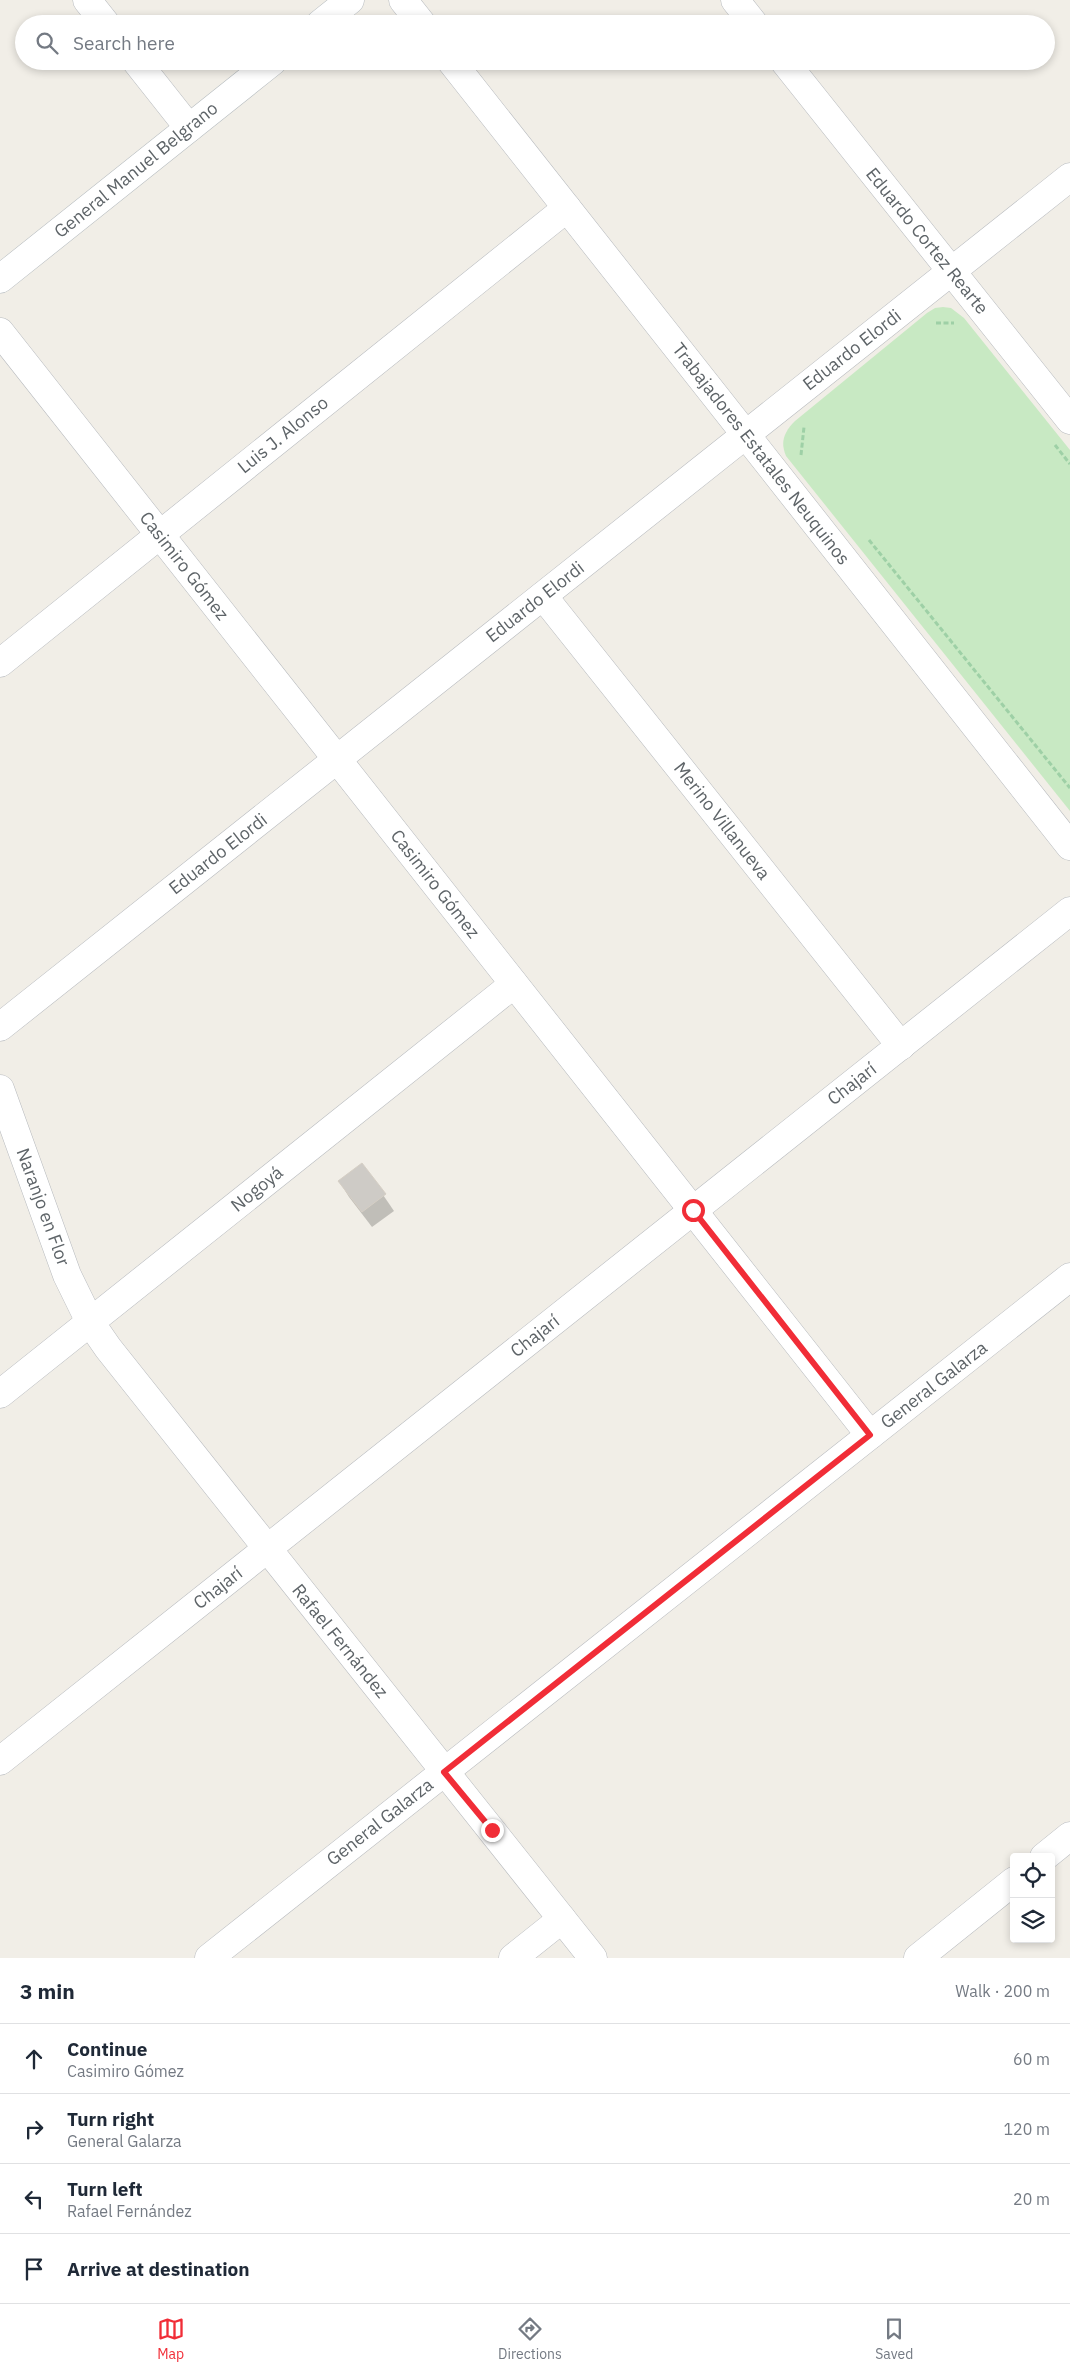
<!DOCTYPE html>
<html lang="en">
<head>
<meta charset="utf-8">
<style>
  :root { --surface:#fff; --page:#f2f2f3; --text:#1f2937; --muted:#747a83; --line:#e0e1e3; --accent:#f12d37 }
  body { margin:0; font-family:"IBM Plex Sans",sans-serif; background:var(--page); color:var(--text) }
  .controls { position:absolute; right:15px; bottom:15px; display:grid; overflow:hidden; border-radius:5px; box-shadow:0 2px 8px #0003 }
  .controls button { width:45px; height:45px; display:grid; place-items:center; padding:0; border:0; border-bottom:1px solid var(--line); background:var(--surface); color:var(--text); font:25px sans-serif }
  .stop { position:absolute; width:15px; height:15px; margin:-11px; border:4px solid #f12d37; border-radius:50%; background:#fff }
  .stop.end { background:#f12d37; border-color:#fff; box-shadow:0 1px 5px #0008 }
  .list { margin:0; padding:0; list-style:none }
  h2 { display:flex; justify-content:space-between; align-items:center; height:65px; margin:0; padding:0 20px; font-size:21px }
  h2 small { font-size:16px; font-weight:400; color:var(--muted) }
  .list li { display:grid; grid-template-columns:32px 1fr auto; gap:15px; align-items:center; box-sizing:border-box; height:70px; padding:0 20px; border-top:1px solid var(--line) }
  .list b { display:block; font-size:19px; white-space:nowrap }
  .list p { margin:0; font-size:16px; white-space:nowrap; color:var(--muted) }
  .list em { font-size:16px; font-style:normal; color:var(--muted) }
  .icon { flex:none; width:28px; height:28px; fill:none; stroke:currentColor; stroke-width:2; stroke-linecap:round; stroke-linejoin:round }
  .map { position:relative; flex:none; width:1070px; height:1958px; overflow:hidden }
  .search { position:absolute; background:var(--surface); box-shadow:0 2px 8px #0003; left:15px; right:15px; top:15px; height:55px; display:flex; align-items:center; gap:12px; box-sizing:border-box; padding:0 18px; border-radius:28px; color:var(--muted); font-size:19px }
  .sheet { height:345px; background:var(--surface) }
  nav { display:flex; justify-content:space-around; align-items:center; box-sizing:border-box; height:70px; border-top:1px solid var(--line); background:var(--surface); font-size:14px; color:var(--muted) }
  nav a { display:grid; justify-items:center; gap:2px }
  nav .on { color:var(--accent) }
  .map>svg:first-child { display:block }
  .green { fill:#c8e9c3 }
  .shadow { fill:#0003 }
  .building { fill:#cecbc6; stroke:#d6cfc5 }
  .lines { fill:none; stroke-linecap:round; stroke-linejoin:round }
  .minor-casing { stroke:#b7babe; stroke-width:29 }
  .secondary-casing { stroke:#b5bbbf; stroke-width:29 }
  .path { stroke:#9ed0a6; stroke-width:3; stroke-dasharray:5 2.5; stroke-linecap:butt }
  .minor { stroke:#fff; stroke-width:28 }
  .secondary { stroke:#fff; stroke-width:28 }
  .route { stroke:#f12d37; stroke-width:6 }
  .labels { text-anchor:middle; stroke-width:4.5; stroke-linejoin:round; paint-order:stroke }
  .street-label { font-size:18px; fill:#5e6468; stroke:#fff }
</style>
</head>
<body>
<div class="map">
<svg width="1070" height="1958" viewBox="0 0 1070 1958">
  <rect width="100%" height="100%" fill="#f1eee7"/>
  <path class="green" d="M 943,307 L 951,308 L 964,318 L 1070,450 L 1070,811 L 786,456 C 780,442 784,432 795,421 L 927,313 L 935,308 Z"/>
  <path class="shadow" d="M 362,1164 L 394,1211 L 372,1227 L 349,1197 L 339,1181 Z"/>
  <path class="building" d="M 362,1163 L 386,1194 L 362,1212 L 338,1181 Z"/>
  <g class="lines">
    <g class="minor-casing">
      <g id="minor">
        <path d="M 87,0 L 106,24"/>
        <path d="M 403,0 L 422,24"/>
        <path d="M 735,0 L 754,24"/>
        <path d="M 136,61 L 189,128"/>
        <path d="M 451,61 L 1070,846"/>
        <path d="M 784,61 L 1070,420"/>
        <path d="M 0,332 L 870,1435"/>
        <path d="M 543,596 L 901,1046"/>
        <path d="M 0,663 L 567,208"/>
        <path d="M 0,1027 L 1070,177"/>
        <path d="M 0,1089 L 67,1275 L 90,1322 L 108,1348 L 593,1958"/>
        <path d="M 0,1394 L 514,984"/>
        <path d="M 0,1761 L 1070,911"/>
        <path d="M 1044,1857 L 1070,1836"/>
        <path d="M 209,1958 L 1070,1277"/>
        <path d="M 513,1958 L 562,1919"/>
        <path d="M 918,1958 L 1014,1881"/>
      </g>
    </g>
    <g class="secondary-casing">
      <g id="secondary">
        <path d="M 320,24 L 350,0"/>
        <path d="M 0,279 L 273,61"/>
      </g>
    </g>
    <g class="path">
      <path d="M 936,323 L 954,323"/>
      <path d="M 1055,445 L 1070,464"/>
      <path d="M 801,455 L 804,427"/>
      <path d="M 869,540 L 1070,788"/>
    </g>
    <use href="#minor" class="minor"/>
    <use href="#secondary" class="secondary"/>
  </g>
  <g class="lines">
    <path class="route" d="M 492,1830 L 444,1772 L 870,1435 L 693,1210"/>
  </g>
  <g class="labels">
    <g class="street-label">
      <text transform="translate(136 170) rotate(-39)" y="6">General Manuel Belgrano</text>
      <text transform="translate(927 241) rotate(51)" y="6">Eduardo Cortez Rearte</text>
      <text transform="translate(852 350) rotate(-38)" y="6">Eduardo Elordi</text>
      <text transform="translate(283 435) rotate(-39)" y="6">Luis J. Alonso</text>
      <text transform="translate(761 454) rotate(52)" y="6">Trabajadores Estatales Neuquinos</text>
      <text transform="translate(184 566) rotate(52)" y="6">Casimiro Gómez</text>
      <text transform="translate(535 602) rotate(-38)" y="6">Eduardo Elordi</text>
      <text transform="translate(722 821) rotate(52)" y="6">Merino Villanueva</text>
      <text transform="translate(218 854) rotate(-38)" y="6">Eduardo Elordi</text>
      <text transform="translate(435 884) rotate(52)" y="6">Casimiro Gómez</text>
      <text transform="translate(852 1084) rotate(-38)" y="6">Chajarí</text>
      <text transform="translate(257 1189) rotate(-39)" y="6">Nogoyá</text>
      <text transform="translate(43 1207) rotate(70)" y="6">Naranjo en Flor</text>
      <text transform="translate(535 1336) rotate(-38)" y="6">Chajarí</text>
      <text transform="translate(934 1385) rotate(-38)" y="6">General Galarza</text>
      <text transform="translate(218 1588) rotate(-38)" y="6">Chajarí</text>
      <text transform="translate(340 1641) rotate(51)" y="6">Rafael Fernández</text>
      <text transform="translate(380 1822) rotate(-38)" y="6">General Galarza</text>
    </g>
  </g>
</svg>
<div class="controls">
<button><svg class="icon" aria-label="locate" viewBox="0 0 24 24"><circle cx="12" cy="12" r="6"/><path d="M12 2v4M12 18v4M2 12h4M18 12h4"/></svg></button>
<button><svg class="icon" aria-label="layers" viewBox="0 0 24 24"><path d="M12 4l9 5-9 5-9-5zM3 14l9 5 9-5"/></svg></button>
</div>
<div class="stop" style="left:693px;top:1210px"></div>
<div class="stop end" style="left:492px;top:1830px"></div>
<div class="search"><svg class="icon" aria-label="search" viewBox="0 0 24 24"><circle cx="10" cy="10" r="6"/><path d="M15 15l6 6"/></svg>Search here</div>
</div>
<section class="sheet">
<h2>3 min<small>Walk · 200 m</small></h2>
<ul class="list">
<li><svg class="icon" aria-label="ahead" viewBox="0 0 24 24"><path d="M12 20V5M6 11l6-6 6 6"/></svg><div><b>Continue</b><p>Casimiro Gómez</p></div><em>60 m</em></li>
<li><svg class="icon" aria-label="right" viewBox="0 0 24 24"><path d="M7 20v-9h11M14 6l5 5-5 5"/></svg><div><b>Turn right</b><p>General Galarza</p></div><em>120 m</em></li>
<li><svg class="icon" aria-label="left" viewBox="0 0 24 24"><path d="M17 20v-9H6M10 6l-5 5 5 5"/></svg><div><b>Turn left</b><p>Rafael Fernández</p></div><em>20 m</em></li>
<li><svg class="icon" aria-label="arrive" viewBox="0 0 24 24"><path d="M6 21V4h12l-3 4 3 4H6"/></svg><div><b>Arrive at destination</b></div></li>
</ul>
</section>
<nav>
<a class="on"><svg class="icon" aria-label="map" viewBox="0 0 24 24"><path d="M3 6l6-2 6 2 6-2v14l-6 2-6-2-6 2zM9 4v14M15 6v14"/></svg>Map</a>
<a><svg class="icon" aria-label="directions" viewBox="0 0 24 24"><path d="M12 3l9 9-9 9-9-9zM9 14v-3h6M13 9l2 2-2 2"/></svg>Directions</a>
<a><svg class="icon" aria-label="saved" viewBox="0 0 24 24"><path d="M7 4h10v16l-5-4-5 4z"/></svg>Saved</a>
</nav>
</body>
</html>
